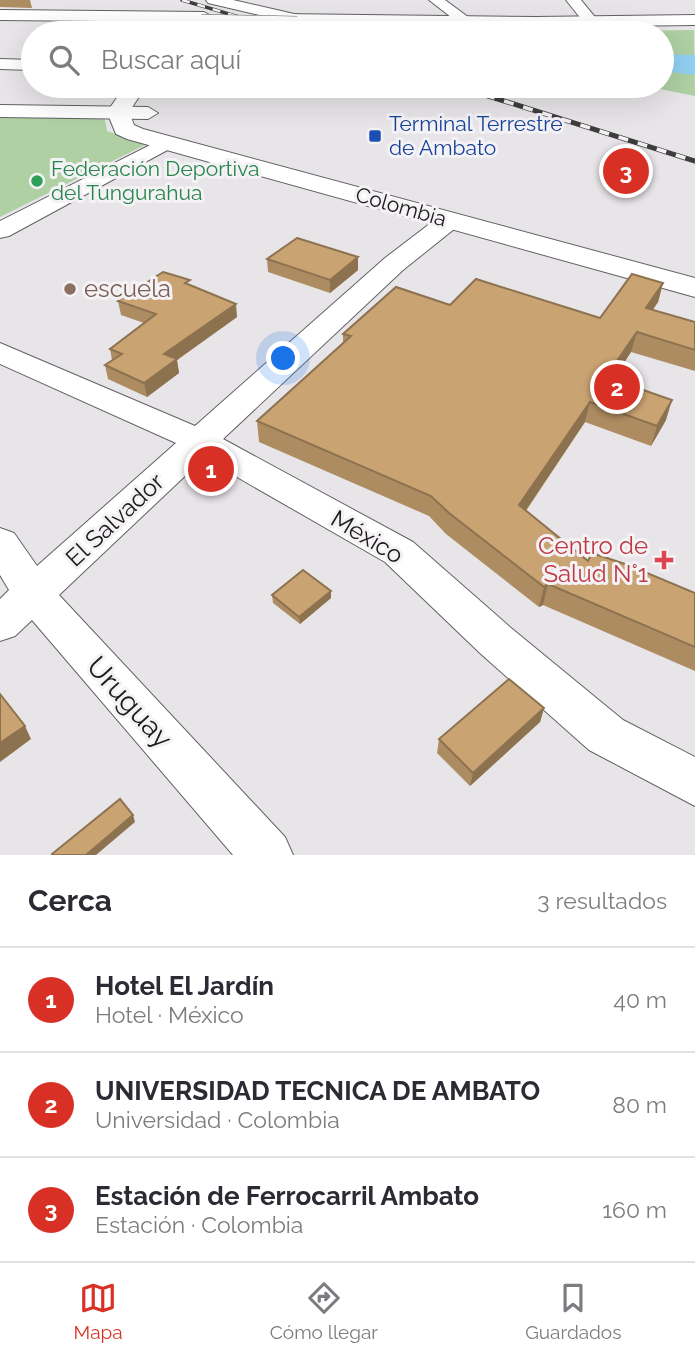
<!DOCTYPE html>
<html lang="es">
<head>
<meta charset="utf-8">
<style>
  :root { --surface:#fff; --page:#f2f2f3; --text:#2b2b33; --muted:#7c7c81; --line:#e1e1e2; --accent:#d93025 }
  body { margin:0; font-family:Raleway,sans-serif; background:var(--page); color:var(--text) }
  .you { position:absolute; left:284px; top:359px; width:24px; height:24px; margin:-18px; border:5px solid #fff; border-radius:50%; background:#1a73e8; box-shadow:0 0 0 10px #1a73e833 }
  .badge { display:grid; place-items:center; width:46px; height:46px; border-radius:50%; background:var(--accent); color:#fff; font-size:23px; font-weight:700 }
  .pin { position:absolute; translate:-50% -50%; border:4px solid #fff; box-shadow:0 2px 7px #0006 }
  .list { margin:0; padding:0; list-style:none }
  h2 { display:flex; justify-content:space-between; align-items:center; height:91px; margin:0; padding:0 28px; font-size:30px }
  h2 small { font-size:23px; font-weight:400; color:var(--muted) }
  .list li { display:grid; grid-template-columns:46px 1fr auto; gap:21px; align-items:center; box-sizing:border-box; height:105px; padding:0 28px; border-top:2px solid var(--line) }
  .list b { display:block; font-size:26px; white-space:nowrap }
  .list p { margin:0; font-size:23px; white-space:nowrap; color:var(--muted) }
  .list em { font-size:23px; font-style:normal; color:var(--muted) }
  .icon { flex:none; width:38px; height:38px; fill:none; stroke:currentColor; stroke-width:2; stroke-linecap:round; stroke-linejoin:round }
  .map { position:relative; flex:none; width:695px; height:855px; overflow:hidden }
  .search { position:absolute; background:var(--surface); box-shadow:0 7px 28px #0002; left:21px; right:21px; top:21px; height:77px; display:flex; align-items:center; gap:18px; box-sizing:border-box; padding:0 24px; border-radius:38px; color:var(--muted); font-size:26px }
  .sheet { height:406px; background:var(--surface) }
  nav { display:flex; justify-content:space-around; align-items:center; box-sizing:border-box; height:98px; border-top:2px solid var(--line); background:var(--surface); font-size:19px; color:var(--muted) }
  nav a { display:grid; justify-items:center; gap:4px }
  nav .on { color:var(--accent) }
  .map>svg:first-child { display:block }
  .green { fill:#aed0a3 }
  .water { fill:#91d0f2 }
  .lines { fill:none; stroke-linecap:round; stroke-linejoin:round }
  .minor-casing { stroke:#636164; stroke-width:2 }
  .major-casing { stroke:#636164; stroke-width:2 }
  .minor { fill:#fff; fill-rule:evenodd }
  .major { fill:#fff; fill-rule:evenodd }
  .rail-far1-casing { stroke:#3e3d3e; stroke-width:3.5 }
  .rail-casing { stroke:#3e3d3e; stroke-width:5 }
  .rail-far1 { stroke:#f5f2f5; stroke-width:2.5; stroke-dasharray:8; stroke-linecap:butt }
  .rail { stroke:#f5f2f5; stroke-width:3.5; stroke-dasharray:10; stroke-linecap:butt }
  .major-bridge-casing { stroke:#636164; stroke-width:20; stroke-linecap:butt }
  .major-bridge { stroke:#fff; stroke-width:19 }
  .wall { fill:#ae8c62 }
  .shaded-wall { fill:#8d7250 }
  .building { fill:#caa372; stroke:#8d7250; stroke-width:2 }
  .transit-dot { fill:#1a4fb4; stroke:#f5f2f5; stroke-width:2.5 }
  .leisure-dot { fill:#2e9e5b; stroke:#f5f2f5; stroke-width:2.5 }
  .education-dot { fill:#8d6e63; stroke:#f5f2f5; stroke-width:2.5 }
  .health-dot { fill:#e0444e; stroke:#f5f2f5; stroke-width:2.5 }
  .labels { text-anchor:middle; stroke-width:6; stroke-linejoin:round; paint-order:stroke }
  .far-transit-label { font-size:21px; fill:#164399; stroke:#f5f2f5; text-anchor:start }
  .far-leisure-label { font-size:21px; fill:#27864d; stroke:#f5f2f5; text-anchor:start }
  .far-street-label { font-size:21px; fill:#1c1b1c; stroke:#f5f2f5 }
  .education-label { font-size:24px; fill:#785e54; stroke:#f5f2f5; text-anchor:start }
  .street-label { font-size:24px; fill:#1c1b1c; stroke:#f5f2f5 }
  .health-label { font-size:24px; fill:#be3a42; stroke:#f5f2f5; text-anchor:end }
  .near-street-label { font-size:28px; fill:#1c1b1c; stroke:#f5f2f5 }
</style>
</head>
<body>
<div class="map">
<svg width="695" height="855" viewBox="0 0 695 855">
  <rect width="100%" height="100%" fill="#e8e5e8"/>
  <g class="green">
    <path d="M 694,30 L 695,96 L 645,86 L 662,86 L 662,33 L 477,33 Z"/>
    <path d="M 0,114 L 104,115 L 107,131 L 147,144 L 0,217 Z"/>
  </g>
  <path class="water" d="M 662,54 L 695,55 L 695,75 L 662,71 Z"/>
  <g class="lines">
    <g class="minor-casing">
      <g id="minor">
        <path d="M 206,0 L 233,0 L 303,16 L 306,19 L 298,24 L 208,3 Z"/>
        <path d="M 429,0 L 445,0 L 483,28 L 475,33 L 469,31 Z"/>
        <path d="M 566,0 L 581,0 L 599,22 L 596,25 L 586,25 Z"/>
        <path d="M 0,59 L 33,60 L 33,70 L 0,69 Z"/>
        <path d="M 0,105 L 148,107 L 158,113 L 148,119 L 0,117 Z"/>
        <path d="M 166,137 L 173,139 L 176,143 L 173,147 L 9,236 L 0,238 L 0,221 Z"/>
        <path d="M 449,214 L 458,216 L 461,221 L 458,226 L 403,270 L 223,439 L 413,542 L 511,628 L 623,720 L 695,757 L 695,806 L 589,750 L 481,654 L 385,562 L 204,458 L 59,595 L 285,837 L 293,855 L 233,855 L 32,620 L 15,636 L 0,641 L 0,599 L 9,590 L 0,575 L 0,528 L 14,533 L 37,566 L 176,443 L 0,364 L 0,343 L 195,426 L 385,258 L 440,216 Z"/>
      </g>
    </g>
    <g class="major-casing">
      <g id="major">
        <path d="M 0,10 L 204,12 L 213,17 L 204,22 L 0,20 Z"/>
        <path d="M 281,14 L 535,17 L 695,15 L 695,25 L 535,27 L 275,23 L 272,19 Z"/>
        <path d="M 125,86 L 146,86 L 129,112 L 134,125 L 143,129 L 695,278 L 695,297 L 127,139 L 116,134 L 107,112 Z"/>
      </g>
    </g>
    <use href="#minor" class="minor"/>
    <use href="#major" class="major"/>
    <g class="rail-far1-casing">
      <g id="rail-far1">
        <path d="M 182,0 L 293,33"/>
        <path d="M 457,86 L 491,97"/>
      </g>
    </g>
    <g class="rail-casing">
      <path id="rail" d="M 485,95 L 695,161"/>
    </g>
    <use href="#rail-far1" class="rail-far1"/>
    <use href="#rail" class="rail"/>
    <g class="major-bridge-casing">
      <path id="major-bridge" d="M 201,24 L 297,26"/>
    </g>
    <use href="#major-bridge" class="major-bridge"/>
  </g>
  <g class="wall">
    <path d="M 0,0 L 30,0 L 32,8 L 0,7 Z"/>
    <path d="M 358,257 L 358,270 L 330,293 L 268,272 L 267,259 Z"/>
    <path d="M 663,283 L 658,302 L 652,310 L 695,322 L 695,371 L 631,352 L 613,380 L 666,420 L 651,446 L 585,422 L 526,511 L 588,561 L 695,593 L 695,671 L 543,605 L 539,607 L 446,534 L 429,516 L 259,442 L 257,421 L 343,343 L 343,334 L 450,305 L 600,318 Z"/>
    <path d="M 191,286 L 237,317 L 177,360 L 179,373 L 147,397 L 108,379 L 105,365 L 112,360 L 110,349 L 144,323 L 121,315 L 118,301 Z"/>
    <path d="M 272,595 L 331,598 L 300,624 L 273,603 Z"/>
    <path d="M 544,708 L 540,722 L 470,786 L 437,753 L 439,739 Z"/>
  </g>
  <g class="shaded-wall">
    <path d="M 358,257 L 358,270 L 330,293 L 330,280 Z"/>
    <path d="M 663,283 L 658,302 L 641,328 L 646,308 Z"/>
    <path d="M 236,304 L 237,317 L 177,360 L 179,373 L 147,397 L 144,383 L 164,354 Z"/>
    <path d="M 637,332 L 631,352 L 601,397 L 606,377 Z"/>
    <path d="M 672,400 L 666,420 L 651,446 L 657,426 Z"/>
    <path d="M 590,402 L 585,422 L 515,526 L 519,505 Z"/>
    <path d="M 548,584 L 543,605 L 539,607 L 544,587 Z"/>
    <path d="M 331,591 L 331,598 L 300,624 L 299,617 Z"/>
    <path d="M 544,708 L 540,722 L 470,786 L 473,773 Z"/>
    <path d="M 25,726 L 31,739 L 0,762 L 0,743 Z"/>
    <path d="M 133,815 L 135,822 L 96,855 L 86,855 Z"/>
  </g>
  <g class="building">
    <path d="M 297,238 L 358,257 L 330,280 L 267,259 Z"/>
    <path d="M 163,272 L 190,280 L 185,283 L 236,304 L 164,354 L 177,359 L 144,383 L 105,365 L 122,354 L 110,349 L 156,314 L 118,301 Z"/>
    <path d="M 632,274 L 663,283 L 646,308 L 695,322 L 695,350 L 637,332 L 606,377 L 672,400 L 657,426 L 590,402 L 519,505 L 588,561 L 592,553 L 628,565 L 695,593 L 695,647 L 548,584 L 544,587 L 449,513 L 431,496 L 257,421 L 351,336 L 343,334 L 396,287 L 450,305 L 476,279 L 600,318 Z"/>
    <path d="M 303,570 L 331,591 L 299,617 L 272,595 Z"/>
    <path d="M 509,679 L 544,708 L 473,773 L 439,739 Z"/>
    <path d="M 0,694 L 25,726 L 0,743 Z"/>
    <path d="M 120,799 L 133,815 L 86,855 L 53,855 L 52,854 Z"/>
  </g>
  <rect class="transit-dot" x="368" y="129" width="14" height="14" rx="3.5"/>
  <circle class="leisure-dot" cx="37" cy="181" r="7"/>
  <circle class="education-dot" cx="70" cy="289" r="7"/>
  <path class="health-dot" d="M660.5 549.5h7v7h7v7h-7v7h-7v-7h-7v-7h7z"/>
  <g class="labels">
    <g class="far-transit-label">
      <text x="389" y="131">Terminal Terrestre<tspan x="389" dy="24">de Ambato</tspan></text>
    </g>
    <g class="far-leisure-label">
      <text x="51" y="176">Federación Deportiva<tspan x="51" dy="24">del Tungurahua</tspan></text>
    </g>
    <g class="far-street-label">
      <text transform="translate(401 207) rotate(16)" y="7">Colombia</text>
    </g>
    <g class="education-label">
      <text x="84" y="297">escuela</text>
    </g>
    <g class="street-label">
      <text transform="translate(115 520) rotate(-43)" y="8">El Salvador</text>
      <text transform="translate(367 537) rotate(31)" y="8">México</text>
    </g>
    <g class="health-label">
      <text x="648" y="554">Centro de<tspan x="648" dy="28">Salud N°1</tspan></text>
    </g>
    <g class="near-street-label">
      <text transform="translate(130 702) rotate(48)" y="10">Uruguay</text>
    </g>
  </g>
</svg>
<div class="you"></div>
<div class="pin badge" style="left:211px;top:469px">1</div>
<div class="pin badge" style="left:617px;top:387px">2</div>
<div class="pin badge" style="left:626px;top:171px">3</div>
<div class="search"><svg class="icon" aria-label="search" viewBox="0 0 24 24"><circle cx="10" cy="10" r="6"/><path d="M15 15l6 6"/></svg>Buscar aquí</div>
</div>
<section class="sheet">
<h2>Cerca<small>3 resultados</small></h2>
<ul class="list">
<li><span class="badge">1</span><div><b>Hotel El Jardín</b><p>Hotel · México</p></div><em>40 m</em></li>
<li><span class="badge">2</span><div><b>UNIVERSIDAD TECNICA DE AMBATO</b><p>Universidad · Colombia</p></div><em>80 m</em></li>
<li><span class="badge">3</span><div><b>Estación de Ferrocarril Ambato</b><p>Estación · Colombia</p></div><em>160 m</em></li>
</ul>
</section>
<nav>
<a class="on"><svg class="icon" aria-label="map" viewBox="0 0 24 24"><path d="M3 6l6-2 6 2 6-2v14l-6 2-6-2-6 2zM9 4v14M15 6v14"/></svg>Mapa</a>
<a><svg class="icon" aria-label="directions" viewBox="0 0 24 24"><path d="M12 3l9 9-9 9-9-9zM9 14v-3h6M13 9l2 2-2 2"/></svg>Cómo llegar</a>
<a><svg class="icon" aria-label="saved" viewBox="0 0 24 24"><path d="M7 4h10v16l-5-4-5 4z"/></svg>Guardados</a>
</nav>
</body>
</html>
